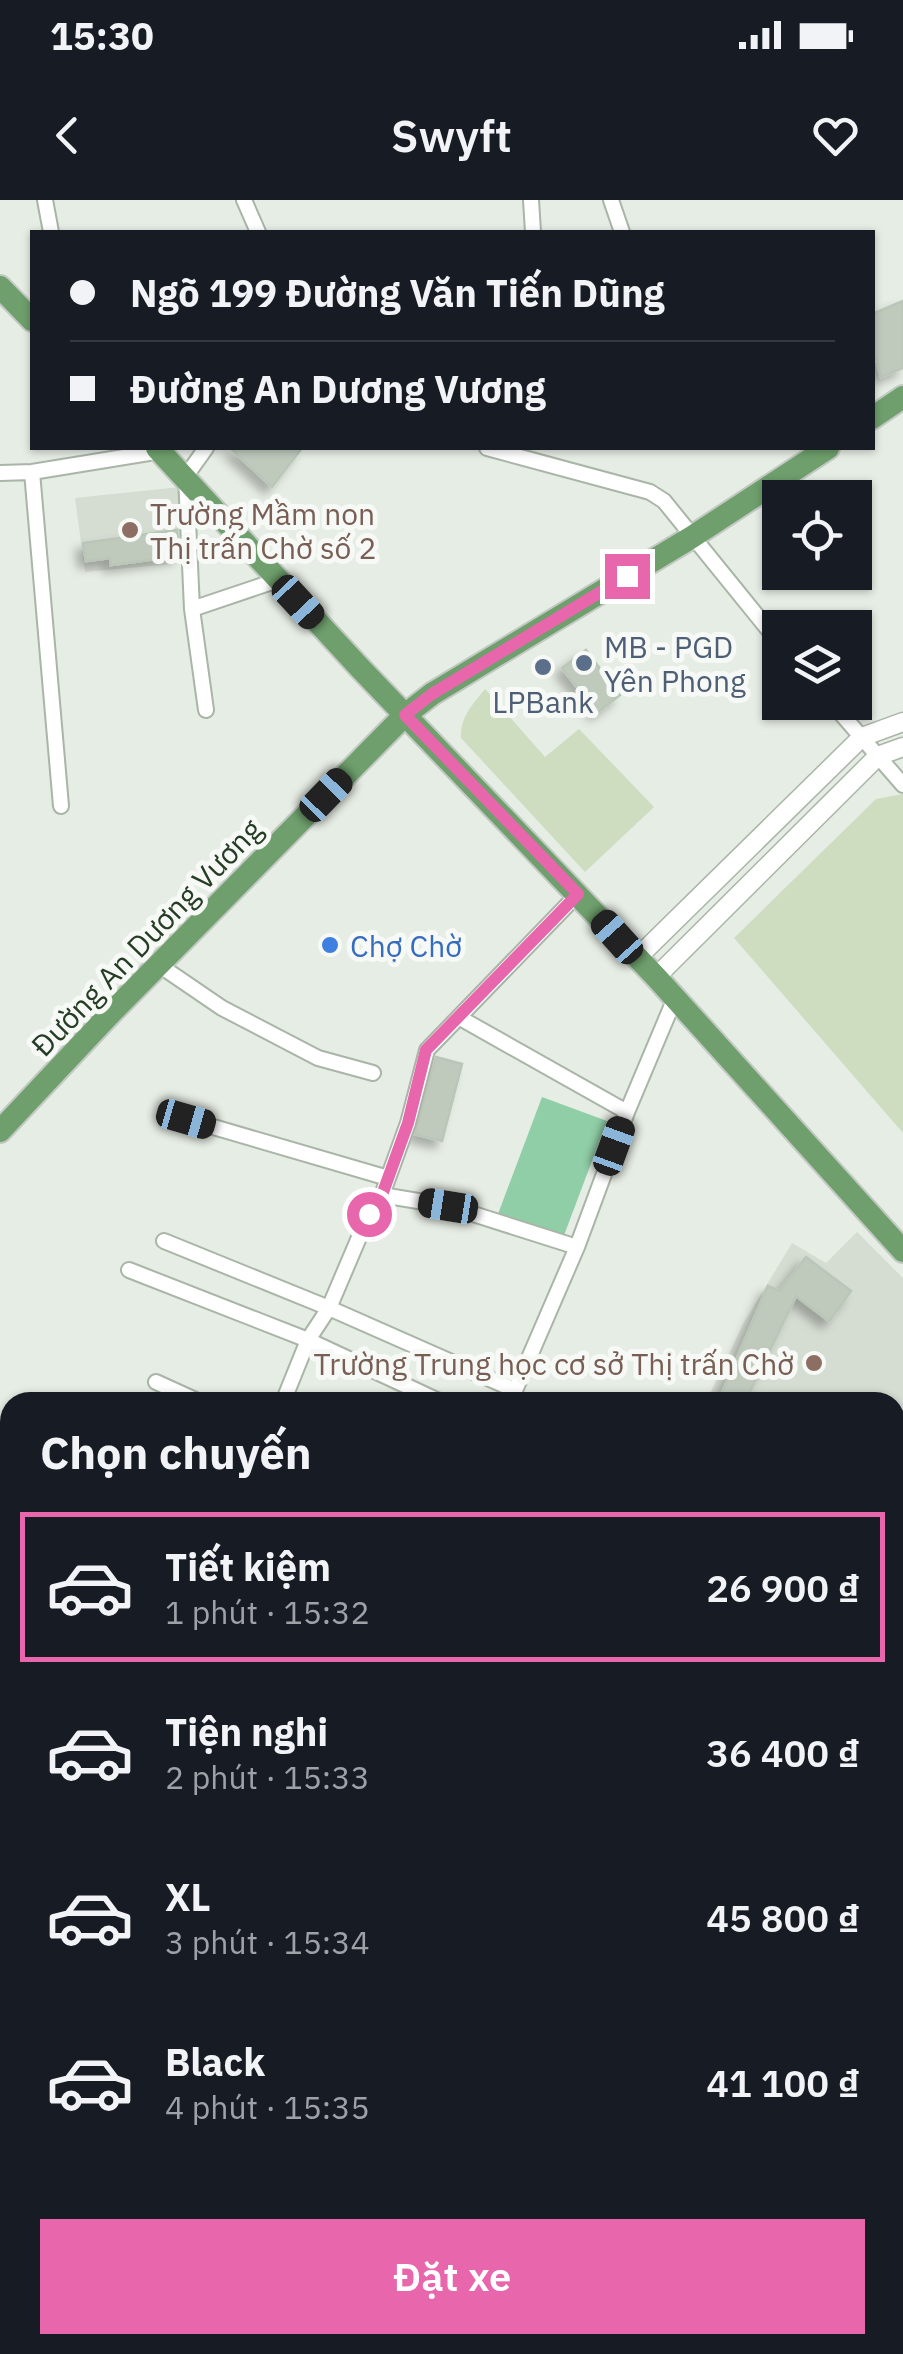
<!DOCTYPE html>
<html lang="vi">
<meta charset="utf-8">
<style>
body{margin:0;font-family:"IBM Plex Sans",sans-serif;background:#242831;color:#f1f3f6;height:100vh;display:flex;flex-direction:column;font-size:38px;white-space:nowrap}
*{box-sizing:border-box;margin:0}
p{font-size:32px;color:#9ea1a6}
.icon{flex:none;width:55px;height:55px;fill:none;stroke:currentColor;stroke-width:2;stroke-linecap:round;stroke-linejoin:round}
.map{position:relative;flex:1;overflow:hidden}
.sheet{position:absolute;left:0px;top:1192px;width:905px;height:962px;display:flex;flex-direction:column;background:#171b24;border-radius:30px 30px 0 0;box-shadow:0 2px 8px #0004}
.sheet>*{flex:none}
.hud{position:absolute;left:30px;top:30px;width:845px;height:220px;border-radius:0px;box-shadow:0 2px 8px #0004;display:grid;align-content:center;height:220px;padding:0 40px;background:#171b24}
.tools{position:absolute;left:762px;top:280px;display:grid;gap:20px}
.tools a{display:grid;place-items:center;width:110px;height:110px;border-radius:0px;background:#171b24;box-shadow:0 2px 8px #0004;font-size:50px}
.end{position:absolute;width:45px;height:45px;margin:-22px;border:12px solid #e866ac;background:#fff;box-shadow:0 0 0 5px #fff}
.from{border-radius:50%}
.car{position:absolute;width:30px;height:60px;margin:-30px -15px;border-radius:12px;box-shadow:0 0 8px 2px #0007;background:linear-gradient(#222 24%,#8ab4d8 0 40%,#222 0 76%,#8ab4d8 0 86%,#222 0)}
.hud b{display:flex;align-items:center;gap:35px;height:95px;font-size:38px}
.hud b+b{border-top:2px solid #363941}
.hud i{width:25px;height:25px;background:#f1f3f6}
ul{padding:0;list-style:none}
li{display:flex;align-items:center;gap:30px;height:150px;margin:0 20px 15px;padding:0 20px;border:5px solid transparent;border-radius:0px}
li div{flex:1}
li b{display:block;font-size:38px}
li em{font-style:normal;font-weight:600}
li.selected{border-color:#e866ac}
li>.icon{width:90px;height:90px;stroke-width:1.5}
h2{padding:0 40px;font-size:45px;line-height:120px}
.primary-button{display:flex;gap:20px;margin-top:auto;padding:20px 40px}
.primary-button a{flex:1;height:115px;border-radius:0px;background:#e866ac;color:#fff;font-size:40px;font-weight:600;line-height:115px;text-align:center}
.status{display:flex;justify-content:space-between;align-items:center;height:70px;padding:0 50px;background:#171b24;direction:ltr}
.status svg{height:28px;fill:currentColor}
header{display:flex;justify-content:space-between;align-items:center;height:130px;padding:0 40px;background:#171b24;font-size:45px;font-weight:600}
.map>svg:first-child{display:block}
.built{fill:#d5dcd2}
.green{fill:#cedcbf}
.water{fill:#90cea7}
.building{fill:#bfcabd;stroke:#bac6b7;stroke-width:2.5;filter:url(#shadow)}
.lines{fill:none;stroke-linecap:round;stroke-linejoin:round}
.minor-casing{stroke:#a9b5a7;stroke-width:18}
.tertiary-casing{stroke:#a9b5a7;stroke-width:21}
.primary-casing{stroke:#c2c9c2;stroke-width:26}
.minor{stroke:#fff;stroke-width:14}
.tertiary{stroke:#fff;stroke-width:18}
.primary{stroke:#6e9f6c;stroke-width:22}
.route{stroke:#e866ac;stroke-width:12}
.education-dot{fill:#8d6e63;stroke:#f6f9f5;stroke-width:4}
.service-dot{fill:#5c6f8a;stroke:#f6f9f5;stroke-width:4}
.shop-dot{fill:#3f7fe0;stroke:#f6f9f5;stroke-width:4}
.labels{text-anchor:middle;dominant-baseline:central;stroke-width:10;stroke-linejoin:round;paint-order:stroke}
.education-label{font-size:30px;fill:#785e54;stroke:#f6f9f5;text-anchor:start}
.service-label{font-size:30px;fill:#4e5e75;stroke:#f6f9f5;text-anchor:start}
.street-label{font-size:30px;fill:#263d25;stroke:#f6f9f5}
.shop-label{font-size:30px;fill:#366cbe;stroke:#f6f9f5;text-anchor:start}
</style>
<div class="status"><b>15:30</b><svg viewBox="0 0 49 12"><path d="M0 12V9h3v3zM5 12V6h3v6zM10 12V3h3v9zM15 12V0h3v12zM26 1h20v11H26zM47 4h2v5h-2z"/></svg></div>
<header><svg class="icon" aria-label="back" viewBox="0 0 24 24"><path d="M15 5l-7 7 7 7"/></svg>Swyft<svg class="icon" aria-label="heart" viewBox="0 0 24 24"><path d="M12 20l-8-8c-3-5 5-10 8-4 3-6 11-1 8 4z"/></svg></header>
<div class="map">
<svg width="903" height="2154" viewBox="0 0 903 2154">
<defs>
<filter id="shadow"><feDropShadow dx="-7" dy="7" stdDeviation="5" flood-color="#0004"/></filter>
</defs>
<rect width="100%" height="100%" fill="#e6ede4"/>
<path class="built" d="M180 287 183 363 85 372 75 298Z
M857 1032 903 1078V1291L895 1309V1202H706L743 1124 792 1043 826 1063Z
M895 1442 903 1450V1780L895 1787Z"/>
<path class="green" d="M485 489 545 557 579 529 654 607 585 672 461 538C460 517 473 504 485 489Z
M903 594V933L734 738 876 599Z"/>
<path class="water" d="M542 897 607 921 563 1038 498 1014Z"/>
<path class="building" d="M903 101V168L881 177 872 144V114Z
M230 248H302L272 287Z
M177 330 179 356 111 365 110 358 86 361 83 343Z
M586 450 620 495 597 513 562 468Z
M436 857 462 864 442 941 415 934Z
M806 1057 851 1091 829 1121 796 1096 745 1202H718L768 1086 780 1091Z"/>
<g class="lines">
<g class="minor-casing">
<path id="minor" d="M45 0 51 32
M244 0 258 32
M531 0 533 32
M611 0 622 32
M487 248 650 292 664 301 780 444
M32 272 61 606
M0 273 32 272 161 251
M192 409 278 380
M831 502 903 585
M206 510 192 409 186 276 206 248
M159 765 222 808 318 858 373 873
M460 818 627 912
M186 919 388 978
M382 995 448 1006 577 1047
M164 1041 329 1108 515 1190
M129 1070 308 1140 441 1202
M156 1182 200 1202
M283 1202 308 1140 329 1108 369 1014 382 995 408 923 427 850 578 694
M510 1202 577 1047 627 912 675 798
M903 1406 899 1416 903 1420
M0 1457 10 1459
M0 1695 10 1705"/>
</g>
<g class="tertiary-casing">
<path id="tertiary" d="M636 759 862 537 903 522
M656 777 878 556 903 547"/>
</g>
<g class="primary-casing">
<path id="primary" d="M0 87 32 120
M872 218 903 197
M157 248 360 468 656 777 903 1051
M0 931 109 815 405 515 432 494 692 337 828 248"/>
</g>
<use href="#minor" class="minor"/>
<use href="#tertiary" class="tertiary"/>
<use href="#primary" class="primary"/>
</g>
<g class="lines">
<path class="route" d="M369 1014 382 995 408 923 426 850 578 694 405 515 432 494 627 376"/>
</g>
<g class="education-dot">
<circle cx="130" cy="330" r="10"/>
<circle cx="814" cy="1163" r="10"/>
</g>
<g class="service-dot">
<circle cx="584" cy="463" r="10"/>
<circle cx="543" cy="467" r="10"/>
</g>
<circle class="shop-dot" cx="330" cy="745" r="10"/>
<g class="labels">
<g class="education-label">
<text x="150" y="313">Trường Mầm non<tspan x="150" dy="34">Thị trấn Chờ số 2</tspan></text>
<text x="794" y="1163" text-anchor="end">Trường Trung học cơ sở Thị trấn Chờ</text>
</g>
<g class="service-label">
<text x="604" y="446">MB - PGD<tspan x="604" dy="34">Yên Phong</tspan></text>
<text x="543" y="501" text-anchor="middle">LPBank</text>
</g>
<g class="street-label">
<text transform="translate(146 737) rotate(-46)">Đường An Dương Vương</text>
</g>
<g class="shop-label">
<text x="350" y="745">Chợ Chờ</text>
</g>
</g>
</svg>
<div class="tools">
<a><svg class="icon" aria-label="locate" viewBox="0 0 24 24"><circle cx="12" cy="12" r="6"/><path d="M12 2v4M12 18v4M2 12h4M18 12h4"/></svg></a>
<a><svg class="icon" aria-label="layers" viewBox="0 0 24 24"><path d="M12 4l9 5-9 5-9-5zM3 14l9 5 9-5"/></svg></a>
</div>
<i class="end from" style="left:369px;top:1014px"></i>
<i class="end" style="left:627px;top:376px"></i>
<i class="car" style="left:298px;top:402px;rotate:137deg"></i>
<i class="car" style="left:326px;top:595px;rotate:44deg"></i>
<i class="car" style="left:617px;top:737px;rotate:318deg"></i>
<i class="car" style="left:186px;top:919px;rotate:106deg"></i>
<i class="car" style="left:614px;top:946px;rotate:20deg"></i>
<i class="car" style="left:448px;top:1006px;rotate:279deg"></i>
<div class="hud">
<b><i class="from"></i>Ngõ 199 Đường Văn Tiến Dũng</b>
<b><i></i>Đường An Dương Vương</b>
</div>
<section class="sheet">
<h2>Chọn chuyến</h2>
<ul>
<li class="selected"><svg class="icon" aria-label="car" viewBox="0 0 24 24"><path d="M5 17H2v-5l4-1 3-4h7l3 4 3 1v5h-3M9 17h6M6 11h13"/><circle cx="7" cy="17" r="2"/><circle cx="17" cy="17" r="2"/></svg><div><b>Tiết kiệm</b><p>1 phút · 15:32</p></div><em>26 900 ₫</em></li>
<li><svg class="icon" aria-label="car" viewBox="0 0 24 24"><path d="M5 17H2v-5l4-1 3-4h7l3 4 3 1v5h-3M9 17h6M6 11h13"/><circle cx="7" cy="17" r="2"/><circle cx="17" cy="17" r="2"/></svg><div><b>Tiện nghi</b><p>2 phút · 15:33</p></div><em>36 400 ₫</em></li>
<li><svg class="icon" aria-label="car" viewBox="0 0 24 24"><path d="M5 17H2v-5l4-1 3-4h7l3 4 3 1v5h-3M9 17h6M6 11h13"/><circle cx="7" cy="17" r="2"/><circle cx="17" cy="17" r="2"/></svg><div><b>XL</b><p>3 phút · 15:34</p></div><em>45 800 ₫</em></li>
<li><svg class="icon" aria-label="car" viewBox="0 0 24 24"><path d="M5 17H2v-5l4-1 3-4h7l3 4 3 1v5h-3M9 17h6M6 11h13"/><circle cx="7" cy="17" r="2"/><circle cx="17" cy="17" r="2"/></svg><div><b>Black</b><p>4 phút · 15:35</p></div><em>41 100 ₫</em></li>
</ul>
<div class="primary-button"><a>Đặt xe</a></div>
</section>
</div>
